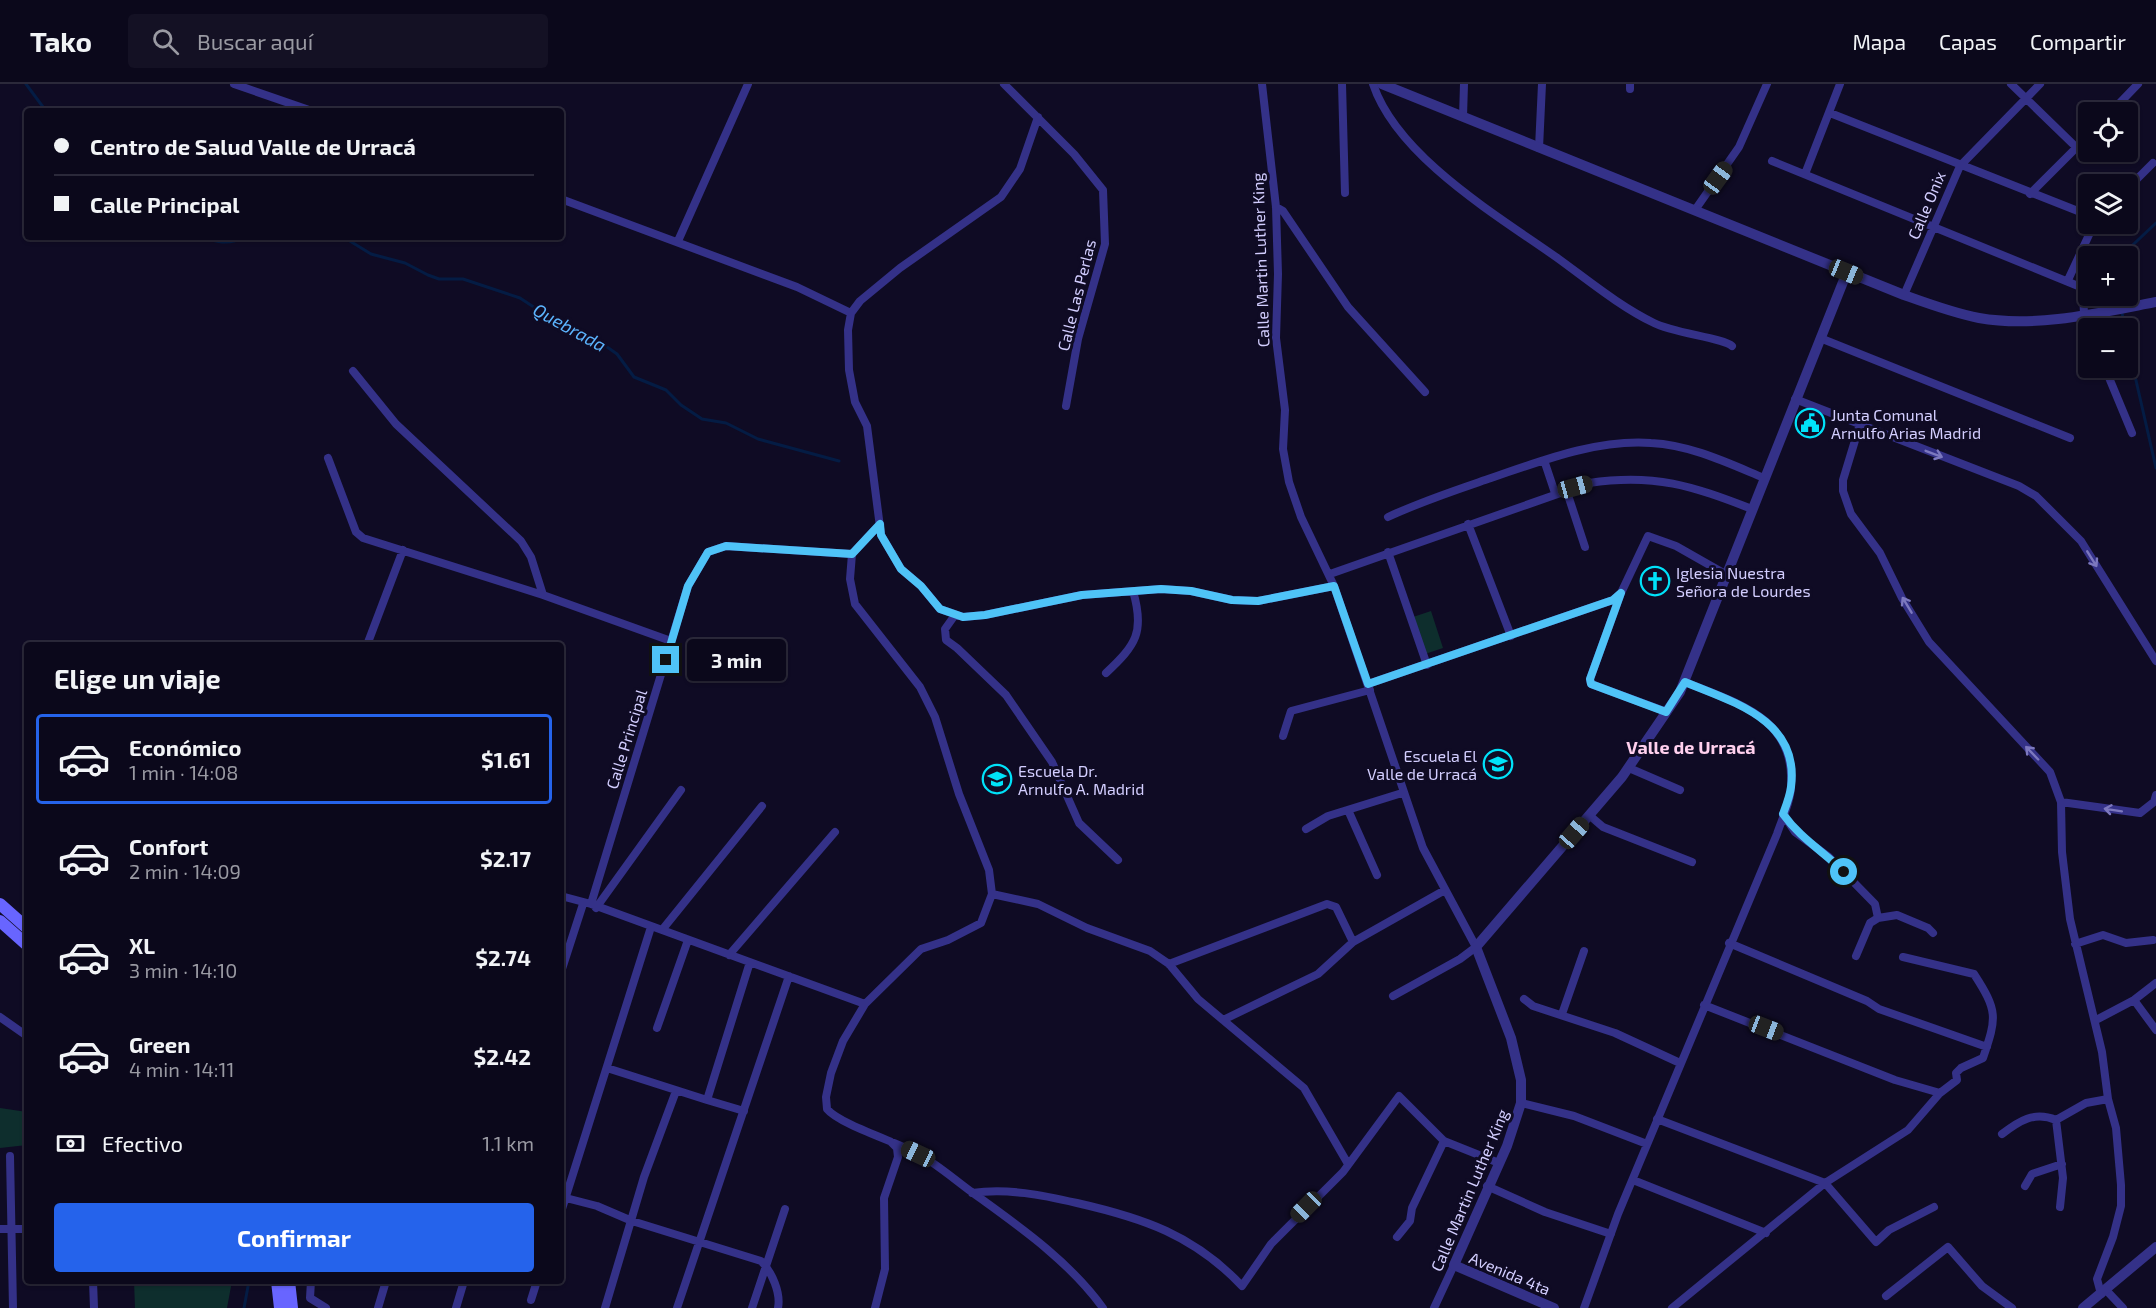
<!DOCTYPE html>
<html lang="es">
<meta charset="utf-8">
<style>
body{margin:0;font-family:"Exo 2",sans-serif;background:#141124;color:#f1f3f6;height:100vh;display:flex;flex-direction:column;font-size:22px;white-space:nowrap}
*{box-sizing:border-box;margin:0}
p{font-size:20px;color:#9a9aa3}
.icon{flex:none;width:33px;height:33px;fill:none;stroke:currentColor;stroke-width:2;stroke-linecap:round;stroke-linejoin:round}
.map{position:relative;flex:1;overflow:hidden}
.drawer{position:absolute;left:24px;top:558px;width:540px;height:642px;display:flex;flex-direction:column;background:#0b081b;border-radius:6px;box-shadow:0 2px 4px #0004,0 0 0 2px #2b293a}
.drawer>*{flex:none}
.top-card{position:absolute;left:24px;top:24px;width:540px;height:132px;border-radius:6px;box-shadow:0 2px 4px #0004,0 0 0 2px #2b293a;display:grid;align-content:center;height:132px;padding:0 30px;background:#0b081b}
.buttons{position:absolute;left:2078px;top:18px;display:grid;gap:12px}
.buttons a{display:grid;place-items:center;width:60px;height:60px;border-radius:6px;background:#0b081b;box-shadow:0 2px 4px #0004,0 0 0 2px #2b293a;font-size:30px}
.end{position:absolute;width:27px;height:27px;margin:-14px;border:8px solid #4fc3f7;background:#111;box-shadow:0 0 0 3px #111}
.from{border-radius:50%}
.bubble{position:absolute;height:42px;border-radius:6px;background:#0b081b;box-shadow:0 2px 4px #0004,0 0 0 2px #2b293a;font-size:20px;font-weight:700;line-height:42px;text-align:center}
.car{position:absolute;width:18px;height:36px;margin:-18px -9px;border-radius:8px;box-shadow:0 0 4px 2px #0007;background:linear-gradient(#222 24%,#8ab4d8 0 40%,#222 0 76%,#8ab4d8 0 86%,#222 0)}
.top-card b{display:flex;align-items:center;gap:21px;height:57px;font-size:22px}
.top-card b+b{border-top:2px solid #2b293a}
.top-card i{width:15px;height:15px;background:#f1f3f6}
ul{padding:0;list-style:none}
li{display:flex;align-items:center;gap:18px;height:90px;margin:0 12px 9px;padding:0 18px;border:3px solid transparent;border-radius:6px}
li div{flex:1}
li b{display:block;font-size:22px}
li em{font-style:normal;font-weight:700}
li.current{border-color:#2563eb}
li>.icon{width:54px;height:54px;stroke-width:1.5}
h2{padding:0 30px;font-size:27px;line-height:72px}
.pay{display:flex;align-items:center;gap:15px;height:66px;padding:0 30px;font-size:22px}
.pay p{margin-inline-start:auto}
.button{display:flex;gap:12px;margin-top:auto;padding:12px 30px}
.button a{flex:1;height:69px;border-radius:6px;background:#2563eb;color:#fff;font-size:24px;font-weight:700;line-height:69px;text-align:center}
header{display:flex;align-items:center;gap:36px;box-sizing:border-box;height:84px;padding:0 30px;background:#0b081b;border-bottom:2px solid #2b293a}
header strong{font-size:28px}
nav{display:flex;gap:33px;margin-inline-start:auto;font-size:21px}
.search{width:420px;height:54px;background:#141124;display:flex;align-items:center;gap:15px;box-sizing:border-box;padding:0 21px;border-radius:6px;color:#9a9aa3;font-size:22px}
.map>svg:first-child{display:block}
.green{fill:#0e2e2d}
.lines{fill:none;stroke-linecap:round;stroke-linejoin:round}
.stream{stroke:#041c44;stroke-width:3}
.minor{stroke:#343188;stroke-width:8}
.tertiary{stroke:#343188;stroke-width:10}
.secondary{stroke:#6865ff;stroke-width:12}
.oneway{stroke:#7c78be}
.route{stroke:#4fc3f7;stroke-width:8}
.labels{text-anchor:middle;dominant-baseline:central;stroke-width:6;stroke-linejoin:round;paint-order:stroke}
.street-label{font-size:16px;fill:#d3ceff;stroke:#0f0b24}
.poi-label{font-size:16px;fill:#d3ceff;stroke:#0f0b24;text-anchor:start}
.water-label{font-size:18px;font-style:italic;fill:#5cb5ff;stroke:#0f0b24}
.neighbourhood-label{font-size:18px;font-weight:bold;fill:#ffd0ee;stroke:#0f0b24}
</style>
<header>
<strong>Tako</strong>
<div class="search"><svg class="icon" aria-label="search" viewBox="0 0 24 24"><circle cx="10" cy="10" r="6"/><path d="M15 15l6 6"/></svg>Buscar aquí</div>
<nav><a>Mapa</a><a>Capas</a><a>Compartir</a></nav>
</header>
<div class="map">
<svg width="2156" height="1224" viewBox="0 0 2156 1224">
<rect width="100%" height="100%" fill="#0f0b24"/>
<path class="green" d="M1431 527 1443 564 1425 570 1413 533Z
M0 1024 27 1028V1061L0 1064Z
M134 1197H232L227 1224H135Z"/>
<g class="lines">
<path class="stream" d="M26 0 46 27
M199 153C213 157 230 162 243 153
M318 153 345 154 371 170 405 179 428 191 439 195H463L520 214 564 243 600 258 617 270 634 293 666 306 681 321 702 335 726 339 758 355 839 377
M2121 172 2156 139
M2119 212 2121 222
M2122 229 2125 244
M2127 257 2156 384
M244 1224 249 1197"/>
<path class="minor" d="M234 0 312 27
M1004 0 1074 70 1103 106 1105 160 1078 255 1066 322
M1262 0 1276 123 1278 190 1276 254 1285 326 1283 365 1289 398 1301 433 1334 502 1423 764 1476 863 1460 875 1393 912
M1342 0 1345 109
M1373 0C1397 72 1495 130 1556 173 1588 196 1619 222 1654 239 1673 249 1723 254 1732 262
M2011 0 2077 64
M1630 5V0
M2111 28 2138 0
M1830 29 2088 131
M1038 33 1020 85 1001 113 900 184 860 217 851 229 848 246 849 286 855 318 867 342 881 451 901 485 921 502 940 525 963 533 985 531 1082 511 1161 505 1191 507 1232 516 1258 517 1334 502
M1463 33 1464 0
M1539 64 1542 0
M1772 77 2083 204 2084 231 2089 244
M1805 90 1840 0
M2127 105 2153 79
M2030 110 2088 52
M561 115 797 203 851 229
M1276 123 1283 127 1348 223 1425 308
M1695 126 1739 63 1767 0
M678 157 748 0
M2068 196 2094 140
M1904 211 1960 82 2040 0
M1820 254 2070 354
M2105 284 2132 349
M353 287 396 340 521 457 531 473 543 511
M1795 315 2019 402 2036 412 2081 457 2156 577
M1860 340 1843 396V407L1851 430 1880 469 1902 514 1929 558 2050 688 2061 718 2062 768 2070 835 2102 968 2108 1015 2116 1044 2121 1101V1122L2113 1153 2097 1195 2101 1210
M328 374 356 448 363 454 543 511 671 557
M1544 376 1555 409
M1566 405 1585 463
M1388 433C1422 417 1456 406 1491 394 1541 377 1597 355 1651 359 1691 361 1728 379 1764 394
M880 440 852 470 850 495 855 520 920 603 935 633 959 710 989 786 992 810 981 839 948 856 921 865 865 920 843 957 831 989 826 1013 827 1025C839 1040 896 1058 917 1069 937 1080 955 1096 973 1109 1020 1143 1069 1177 1103 1224
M1468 440 1511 552
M1388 468 1427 581
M1330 490 1589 399C1655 389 1692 402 1752 425
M955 531 945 545 946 556 957 564 1006 611 1052 678 1079 739 1118 776
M367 561 403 466
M1106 589C1136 561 1145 548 1133 507
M1368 600 1613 516 1621 509
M1667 628 1591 600 1590 595 1621 509 1648 452 1676 462 1727 491
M1283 652 1291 627 1370 606
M1629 684 1680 706
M2061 718 2140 729 2154 718 2156 711
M1348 726 1377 791
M1783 730 1795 748 1829 773 1875 820 1878 834 1870 839 1856 872
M1589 731 1603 743 1692 778
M1306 745 1328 732 1402 709
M992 810 1038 820 1087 844 1150 867 1169 880 1198 915 1304 1004 1348 1080
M561 812 591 820 865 920
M591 820 688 502 708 468 726 462 852 470
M596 824 681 706
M1878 834 1897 831 1928 844 1933 849
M662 846 762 722
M1729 859 1867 917 1879 925 1987 963
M2075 860 2103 851 2126 859 2153 856
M729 871 835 748
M1169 880 1327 820 1336 823 1353 858
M561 888 583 820
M1524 915 1533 922 1615 949 1680 979
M2134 916 2156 946
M1704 921 1895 996 1940 1009
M1562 930 1584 867
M0 933 27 952
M1223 936 1318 890 1353 858 1445 806
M2096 936 2134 916 2156 899
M657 944 688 856
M607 984 707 1016
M1521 1019 1574 1032 1647 1060
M744 1027 707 1016 750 878
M1657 1035 1825 1099 1876 1158 1889 1146 1934 1123
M2002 1050C2019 1037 2034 1027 2056 1036
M10 1072 13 1224
M1633 1096 1766 1149
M1487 1102 1545 1128 1611 1150
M2025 1102 2032 1090 2062 1080
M972 1109C1008 1104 1042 1111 1077 1119 1143 1134 1194 1151 1242 1202L1271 1160 1343 1088 1399 1012 1444 1057 1499 1079
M566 1114 597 1122 632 1137 761 1177C772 1188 781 1209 778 1224
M2060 1123 2063 1094 2056 1036 2086 1019 2108 1015
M561 1128 651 843
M0 1145H27
M1397 1153 1410 1137 1412 1124 1444 1057
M93 1197 94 1224
M311 1197 310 1214 326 1224
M2106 1206 2123 1224
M1886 1212 1948 1163 1982 1202 2012 1224
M531 1216 537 1197
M378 1224 386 1197
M456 1224 464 1197
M605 1224 644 1093 676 1007
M677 1224 789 892
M752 1224 785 1125
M875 1224 885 1185 884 1114 898 1073 897 1064 891 1058
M1434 1224 1454 1181
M1584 1224 1618 1130 1777 750C1782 735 1791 717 1791 701 1795 633 1736 619 1685 598
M1672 1224 1825 1099 1908 1046 1940 1009 1957 996 1956 989 1961 984 1983 974C1997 933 1998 927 1974 890L1903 873"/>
<path class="tertiary" d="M1382 0 1904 211C1929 220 1953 229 1979 234 2036 244 2099 229 2156 218
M1554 1224 1454 1181 1507 1062 1521 1019V996L1511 954 1476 863 1622 693 1680 608 1847 188
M2083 1224 2156 1163"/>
<path class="secondary" d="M0 820 27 844
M0 837 27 861
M277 1197 280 1224
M289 1197 292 1224"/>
</g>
<defs><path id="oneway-shaft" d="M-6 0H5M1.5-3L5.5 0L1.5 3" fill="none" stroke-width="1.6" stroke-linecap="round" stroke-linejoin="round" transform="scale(1.5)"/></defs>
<g class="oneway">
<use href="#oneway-shaft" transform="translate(1934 370) rotate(21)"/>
<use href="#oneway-shaft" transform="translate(2092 475) rotate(58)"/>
<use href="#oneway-shaft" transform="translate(1907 521) rotate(-121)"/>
<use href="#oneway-shaft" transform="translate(2032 669) rotate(-134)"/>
<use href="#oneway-shaft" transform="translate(2113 726) rotate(-171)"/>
</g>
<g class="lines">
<path class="route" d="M666 576 688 502 708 468 726 462 852 470 880 440 881 451 901 485 921 502 940 525 963 533 985 531 1082 511 1161 505 1191 507 1232 516 1258 517 1334 502 1368 600 1613 516 1621 509 1590 595 1591 600 1666 628 1685 598C1733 618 1800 636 1791 703 1790 712 1786 722 1783 730 1800 754 1824 768 1844 788"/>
</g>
<defs>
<g id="civic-ring" transform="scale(1.5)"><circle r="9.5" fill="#0f0b24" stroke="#00e2f9" stroke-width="1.5"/><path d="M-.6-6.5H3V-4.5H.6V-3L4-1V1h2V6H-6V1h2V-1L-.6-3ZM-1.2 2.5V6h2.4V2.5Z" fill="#00e2f9"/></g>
<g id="church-ring" transform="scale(1.5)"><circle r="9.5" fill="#0f0b24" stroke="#00e2f9" stroke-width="1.5"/><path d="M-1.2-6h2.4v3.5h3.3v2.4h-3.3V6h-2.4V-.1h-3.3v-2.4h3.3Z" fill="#00e2f9"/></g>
<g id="school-ring" transform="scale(1.5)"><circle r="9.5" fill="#0f0b24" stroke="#00e2f9" stroke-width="1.5"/><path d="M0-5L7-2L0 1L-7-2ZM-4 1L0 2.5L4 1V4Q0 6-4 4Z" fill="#00e2f9"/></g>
</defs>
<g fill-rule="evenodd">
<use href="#civic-ring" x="1810" y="339"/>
<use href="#church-ring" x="1655" y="497"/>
<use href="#school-ring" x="1498" y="680"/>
<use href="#school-ring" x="997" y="695"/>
</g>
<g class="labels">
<g class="street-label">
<text transform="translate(1926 121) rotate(-67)">Calle Onix</text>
<text transform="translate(1260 176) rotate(-92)">Calle Martin Luther King</text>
<text transform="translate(1076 211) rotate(-76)">Calle Las Perlas</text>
<text transform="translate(626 655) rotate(-73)">Calle Principal</text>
<text transform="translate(1469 1106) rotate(-67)">Calle Martin Luther King</text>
<text transform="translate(1510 1189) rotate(23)">Avenida 4ta</text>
</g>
<g class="poi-label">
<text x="1831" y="330">Junta Comunal<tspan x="1831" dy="18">Arnulfo Arias Madrid</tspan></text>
<text x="1676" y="488">Iglesia Nuestra<tspan x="1676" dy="18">Señora de Lourdes</tspan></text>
<text x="1477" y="671" text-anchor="end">Escuela El<tspan x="1477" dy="18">Valle de Urracá</tspan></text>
<text x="1018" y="686">Escuela Dr.<tspan x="1018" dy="18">Arnulfo A. Madrid</tspan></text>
</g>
<g class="water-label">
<text transform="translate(570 243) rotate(29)">Quebrada</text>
</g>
<g class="neighbourhood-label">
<text x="1691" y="663">Valle de Urracá</text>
</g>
</g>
</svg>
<div class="buttons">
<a><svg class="icon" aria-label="locate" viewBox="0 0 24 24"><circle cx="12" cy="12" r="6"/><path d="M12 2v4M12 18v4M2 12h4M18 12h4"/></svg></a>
<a><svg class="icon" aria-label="layers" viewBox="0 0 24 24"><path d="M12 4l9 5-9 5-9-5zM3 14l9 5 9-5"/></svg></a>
<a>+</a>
<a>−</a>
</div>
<i class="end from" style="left:1844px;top:788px"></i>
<i class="end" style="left:666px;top:576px"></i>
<div class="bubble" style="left:687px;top:555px;width:99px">3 min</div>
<i class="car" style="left:1718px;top:94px;rotate:36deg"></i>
<i class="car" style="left:1846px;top:188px;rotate:112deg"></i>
<i class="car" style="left:1575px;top:403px;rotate:75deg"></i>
<i class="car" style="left:1574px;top:749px;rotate:41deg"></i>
<i class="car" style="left:1766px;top:944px;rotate:111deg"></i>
<i class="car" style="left:918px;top:1070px;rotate:295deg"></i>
<i class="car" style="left:1306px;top:1123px;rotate:225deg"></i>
<div class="top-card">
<b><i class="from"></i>Centro de Salud Valle de Urracá</b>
<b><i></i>Calle Principal</b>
</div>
<section class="drawer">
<h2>Elige un viaje</h2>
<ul>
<li class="current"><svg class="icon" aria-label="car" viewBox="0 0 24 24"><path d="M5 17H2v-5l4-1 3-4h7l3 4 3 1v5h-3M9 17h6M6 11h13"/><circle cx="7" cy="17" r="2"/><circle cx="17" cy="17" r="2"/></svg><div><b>Económico</b><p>1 min · 14:08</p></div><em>$1.61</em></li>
<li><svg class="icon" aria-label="car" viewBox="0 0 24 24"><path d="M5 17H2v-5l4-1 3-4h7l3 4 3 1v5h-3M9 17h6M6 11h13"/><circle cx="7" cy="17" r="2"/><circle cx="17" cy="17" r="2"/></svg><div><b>Confort</b><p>2 min · 14:09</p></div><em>$2.17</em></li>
<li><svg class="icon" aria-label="car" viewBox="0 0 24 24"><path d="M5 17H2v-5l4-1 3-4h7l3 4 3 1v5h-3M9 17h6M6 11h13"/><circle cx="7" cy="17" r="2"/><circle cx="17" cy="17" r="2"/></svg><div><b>XL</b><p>3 min · 14:10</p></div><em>$2.74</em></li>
<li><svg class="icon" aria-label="car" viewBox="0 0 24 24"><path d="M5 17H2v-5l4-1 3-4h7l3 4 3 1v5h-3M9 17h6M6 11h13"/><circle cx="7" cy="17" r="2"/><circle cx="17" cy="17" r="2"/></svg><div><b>Green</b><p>4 min · 14:11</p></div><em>$2.42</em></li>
</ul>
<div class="pay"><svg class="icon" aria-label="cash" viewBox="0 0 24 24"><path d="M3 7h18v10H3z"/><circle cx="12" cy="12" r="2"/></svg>Efectivo<p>1.1 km</p></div>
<div class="button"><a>Confirmar</a></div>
</section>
</div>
